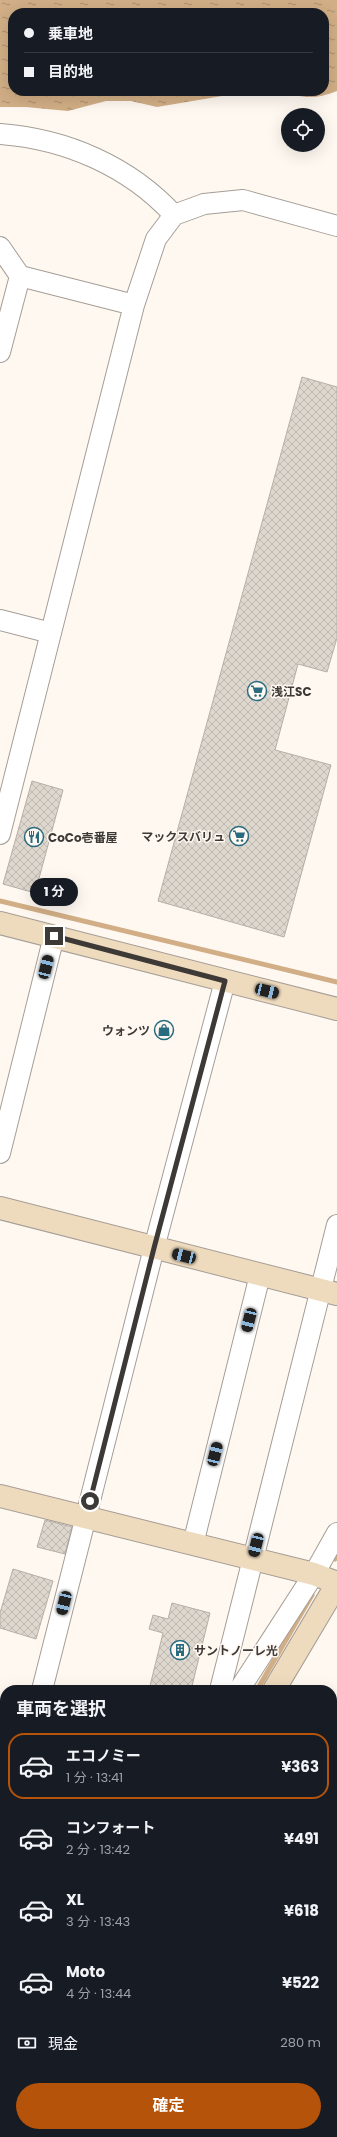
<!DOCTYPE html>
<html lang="ja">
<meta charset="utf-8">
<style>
body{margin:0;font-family:Poppins,"Noto Sans JP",sans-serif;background:#242831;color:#f1f3f6;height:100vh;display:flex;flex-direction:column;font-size:15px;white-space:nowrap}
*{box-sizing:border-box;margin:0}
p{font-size:13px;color:#9ea1a6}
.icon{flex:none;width:22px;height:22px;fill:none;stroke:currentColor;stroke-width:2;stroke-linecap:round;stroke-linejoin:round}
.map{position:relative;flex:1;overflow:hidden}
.side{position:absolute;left:0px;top:1685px;width:337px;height:452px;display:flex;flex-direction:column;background:#171b24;border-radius:16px 16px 0 0;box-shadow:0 4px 16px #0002}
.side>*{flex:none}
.guide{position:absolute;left:8px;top:8px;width:321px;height:88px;border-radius:16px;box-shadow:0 4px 16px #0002;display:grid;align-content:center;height:88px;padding:0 16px;background:#171b24}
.tools{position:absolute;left:281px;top:108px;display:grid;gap:8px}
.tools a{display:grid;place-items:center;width:44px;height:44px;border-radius:50%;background:#171b24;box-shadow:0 4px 16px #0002;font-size:20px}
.end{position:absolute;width:18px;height:18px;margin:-9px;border:5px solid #3c3936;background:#fff;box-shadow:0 0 0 2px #fff}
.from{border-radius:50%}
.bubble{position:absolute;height:28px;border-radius:14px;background:#171b24;box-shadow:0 4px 16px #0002;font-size:13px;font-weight:700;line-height:28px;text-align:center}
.car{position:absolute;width:12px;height:24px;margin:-12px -6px;border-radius:5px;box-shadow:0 0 3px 1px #0007;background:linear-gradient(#222 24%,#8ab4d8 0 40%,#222 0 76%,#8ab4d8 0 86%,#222 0)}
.guide b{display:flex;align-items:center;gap:14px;height:38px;font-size:15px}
.guide b+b{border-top:1px solid #363941}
.guide i{width:10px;height:10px;background:#f1f3f6}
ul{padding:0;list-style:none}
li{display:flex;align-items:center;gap:12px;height:66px;margin:0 8px 6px;padding:0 8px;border:2px solid transparent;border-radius:16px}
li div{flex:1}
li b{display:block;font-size:15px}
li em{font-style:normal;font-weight:700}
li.current{border-color:#b45309}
li>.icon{width:36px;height:36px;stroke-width:1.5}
h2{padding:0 16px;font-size:18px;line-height:48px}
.pay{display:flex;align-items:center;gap:10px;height:44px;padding:0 16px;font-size:15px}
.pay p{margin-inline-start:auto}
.button{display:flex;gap:8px;margin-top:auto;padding:8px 16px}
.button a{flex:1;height:46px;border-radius:24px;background:#b45309;color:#fff;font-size:16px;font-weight:700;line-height:46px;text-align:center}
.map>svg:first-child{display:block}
.water{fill:url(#water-ripples)}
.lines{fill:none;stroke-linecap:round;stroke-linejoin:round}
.stream{stroke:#d1ae85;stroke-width:5}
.building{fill:url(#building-cross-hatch);stroke:#b6afa7}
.street-casing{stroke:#a59e96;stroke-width:22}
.secondary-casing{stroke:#a59e96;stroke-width:24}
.street{stroke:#fff;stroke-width:20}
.secondary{stroke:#eedabd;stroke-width:22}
.route{stroke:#3c3936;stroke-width:5}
.labels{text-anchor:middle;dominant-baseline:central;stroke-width:3;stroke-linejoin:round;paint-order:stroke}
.poi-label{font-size:12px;font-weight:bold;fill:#3c3936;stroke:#fef8f1;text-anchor:start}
</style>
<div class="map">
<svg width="337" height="2137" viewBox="0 0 337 2137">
<defs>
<pattern id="water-ripples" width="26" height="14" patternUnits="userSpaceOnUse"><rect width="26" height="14" fill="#d1ae85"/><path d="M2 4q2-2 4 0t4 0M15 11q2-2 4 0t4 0" fill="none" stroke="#ab8f6e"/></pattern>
<pattern id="building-cross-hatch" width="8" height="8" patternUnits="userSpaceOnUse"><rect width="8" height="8" fill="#ded7ce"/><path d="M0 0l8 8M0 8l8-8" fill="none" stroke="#bfb9b2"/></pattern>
</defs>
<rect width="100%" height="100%" fill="#fef8f1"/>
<path class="water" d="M0 0H337V91C312 101 302 97 277 91H324V13H13V91H269L234 94 157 107 131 101H106L68 111 26 107H0Z"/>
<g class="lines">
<path class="stream" d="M0 901 337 982
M335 1559 337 1556
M257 1690 312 1595
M43 2137 45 2132"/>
</g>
<path class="building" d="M302 377 337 387V638L327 672 298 664 275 750 331 765 284 937 158 901Z
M32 781 63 790 35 893 3 884Z
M45 1520 72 1527 65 1554 37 1547Z
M13 1569 53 1581 36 1639 0 1628V1613Z
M172 1603 210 1613 191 1690H149L163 1633 149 1629 153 1615 168 1619Z"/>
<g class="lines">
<g class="street-casing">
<path id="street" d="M0 134C66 139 129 166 174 215
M0 247 20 276 134 305
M0 352 20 276
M0 620 51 633
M0 834 134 305 156 239 174 215 204 204 243 200 337 226
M0 1153 54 936
M193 1544 260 1275
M42 1690 154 1248 225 981
M220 1690 337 1225
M239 1690 314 1574 337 1533
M0 1783 5 1784
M332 1794 337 1786
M332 1953 337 1947
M0 2106 5 2108
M31 2137 32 2132
M188 2137 192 2132"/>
</g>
<g class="secondary-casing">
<path id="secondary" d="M0 923 337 1009
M0 1208 337 1294
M0 1496 314 1574 337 1583
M274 1690 337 1584
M0 1953 5 1954
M332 2053 337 2056
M61 2137 63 2132"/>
</g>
<use href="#street" class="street"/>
<use href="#secondary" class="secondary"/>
</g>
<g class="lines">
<path class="route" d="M54 936 225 981 154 1248 90 1501"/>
</g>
<defs>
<g id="supermarket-ring" transform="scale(1)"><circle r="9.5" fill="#fef8f1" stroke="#2a6c7f" stroke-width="1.5"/><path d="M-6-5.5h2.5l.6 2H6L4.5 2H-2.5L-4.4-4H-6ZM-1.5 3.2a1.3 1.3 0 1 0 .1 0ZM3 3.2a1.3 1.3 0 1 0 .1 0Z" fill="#2a6c7f"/></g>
<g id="restaurant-ring" transform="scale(1)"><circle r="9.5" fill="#fef8f1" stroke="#2a6c7f" stroke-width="1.5"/><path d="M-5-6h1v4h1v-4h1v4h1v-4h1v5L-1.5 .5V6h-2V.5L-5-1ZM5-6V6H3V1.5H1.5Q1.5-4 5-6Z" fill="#2a6c7f"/></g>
<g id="shop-ring" transform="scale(1)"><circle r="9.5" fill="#fef8f1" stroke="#2a6c7f" stroke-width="1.5"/><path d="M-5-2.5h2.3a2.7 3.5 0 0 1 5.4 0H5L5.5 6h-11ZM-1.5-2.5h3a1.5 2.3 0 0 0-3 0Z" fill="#2a6c7f"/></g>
<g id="building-ring" transform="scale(1)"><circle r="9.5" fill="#fef8f1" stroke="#2a6c7f" stroke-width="1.5"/><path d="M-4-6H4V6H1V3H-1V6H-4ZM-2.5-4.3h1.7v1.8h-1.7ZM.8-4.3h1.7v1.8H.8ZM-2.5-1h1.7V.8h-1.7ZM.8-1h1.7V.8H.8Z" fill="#2a6c7f"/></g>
</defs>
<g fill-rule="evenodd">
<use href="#supermarket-ring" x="257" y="691"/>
<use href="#supermarket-ring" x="239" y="836"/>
<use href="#restaurant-ring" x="34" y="837"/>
<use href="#shop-ring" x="164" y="1030"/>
<use href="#building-ring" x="180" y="1650"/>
</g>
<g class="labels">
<g class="poi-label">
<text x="271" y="691">浅江SC</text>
<text x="225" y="836" text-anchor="end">マックスバリュ</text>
<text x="48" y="837">CoCo壱番屋</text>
<text x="150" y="1030" text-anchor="end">ウォンツ</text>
<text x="194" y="1650">サントノーレ光</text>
</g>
</g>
</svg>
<div class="tools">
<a><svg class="icon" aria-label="locate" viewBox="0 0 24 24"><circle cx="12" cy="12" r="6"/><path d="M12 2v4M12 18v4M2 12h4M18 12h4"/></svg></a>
</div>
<i class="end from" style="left:90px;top:1501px"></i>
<i class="end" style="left:54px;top:936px"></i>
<div class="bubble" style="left:30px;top:878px;width:48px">1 分</div>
<i class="car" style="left:46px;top:967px;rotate:14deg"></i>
<i class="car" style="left:267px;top:991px;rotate:104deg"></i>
<i class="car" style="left:184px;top:1256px;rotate:284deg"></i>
<i class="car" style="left:249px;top:1320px;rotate:194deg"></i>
<i class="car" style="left:215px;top:1454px;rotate:14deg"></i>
<i class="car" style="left:256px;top:1545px;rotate:194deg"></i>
<i class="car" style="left:64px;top:1603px;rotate:194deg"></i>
<div class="guide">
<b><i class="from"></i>乗車地</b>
<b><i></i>目的地</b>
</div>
<section class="side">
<h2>車両を選択</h2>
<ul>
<li class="current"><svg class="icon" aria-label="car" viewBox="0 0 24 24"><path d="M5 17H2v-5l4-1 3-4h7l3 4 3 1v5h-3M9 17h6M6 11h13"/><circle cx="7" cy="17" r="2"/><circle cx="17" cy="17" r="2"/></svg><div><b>エコノミー</b><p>1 分 · 13:41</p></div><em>¥363</em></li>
<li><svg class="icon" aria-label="car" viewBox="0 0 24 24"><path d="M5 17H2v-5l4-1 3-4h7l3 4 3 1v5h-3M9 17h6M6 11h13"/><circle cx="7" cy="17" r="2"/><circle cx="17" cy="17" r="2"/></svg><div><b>コンフォート</b><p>2 分 · 13:42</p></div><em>¥491</em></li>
<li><svg class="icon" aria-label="car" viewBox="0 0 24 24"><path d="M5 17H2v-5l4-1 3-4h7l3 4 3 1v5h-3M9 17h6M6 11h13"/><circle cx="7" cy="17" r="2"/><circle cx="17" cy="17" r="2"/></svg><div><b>XL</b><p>3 分 · 13:43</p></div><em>¥618</em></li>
<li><svg class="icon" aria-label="car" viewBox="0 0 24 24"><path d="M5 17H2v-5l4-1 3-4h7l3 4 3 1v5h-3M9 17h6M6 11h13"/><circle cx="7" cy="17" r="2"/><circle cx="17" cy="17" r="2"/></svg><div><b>Moto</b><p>4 分 · 13:44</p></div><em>¥522</em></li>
</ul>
<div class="pay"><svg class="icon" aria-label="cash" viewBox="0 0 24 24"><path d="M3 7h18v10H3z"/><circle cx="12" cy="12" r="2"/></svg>現金<p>280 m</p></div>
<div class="button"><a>確定</a></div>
</section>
</div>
